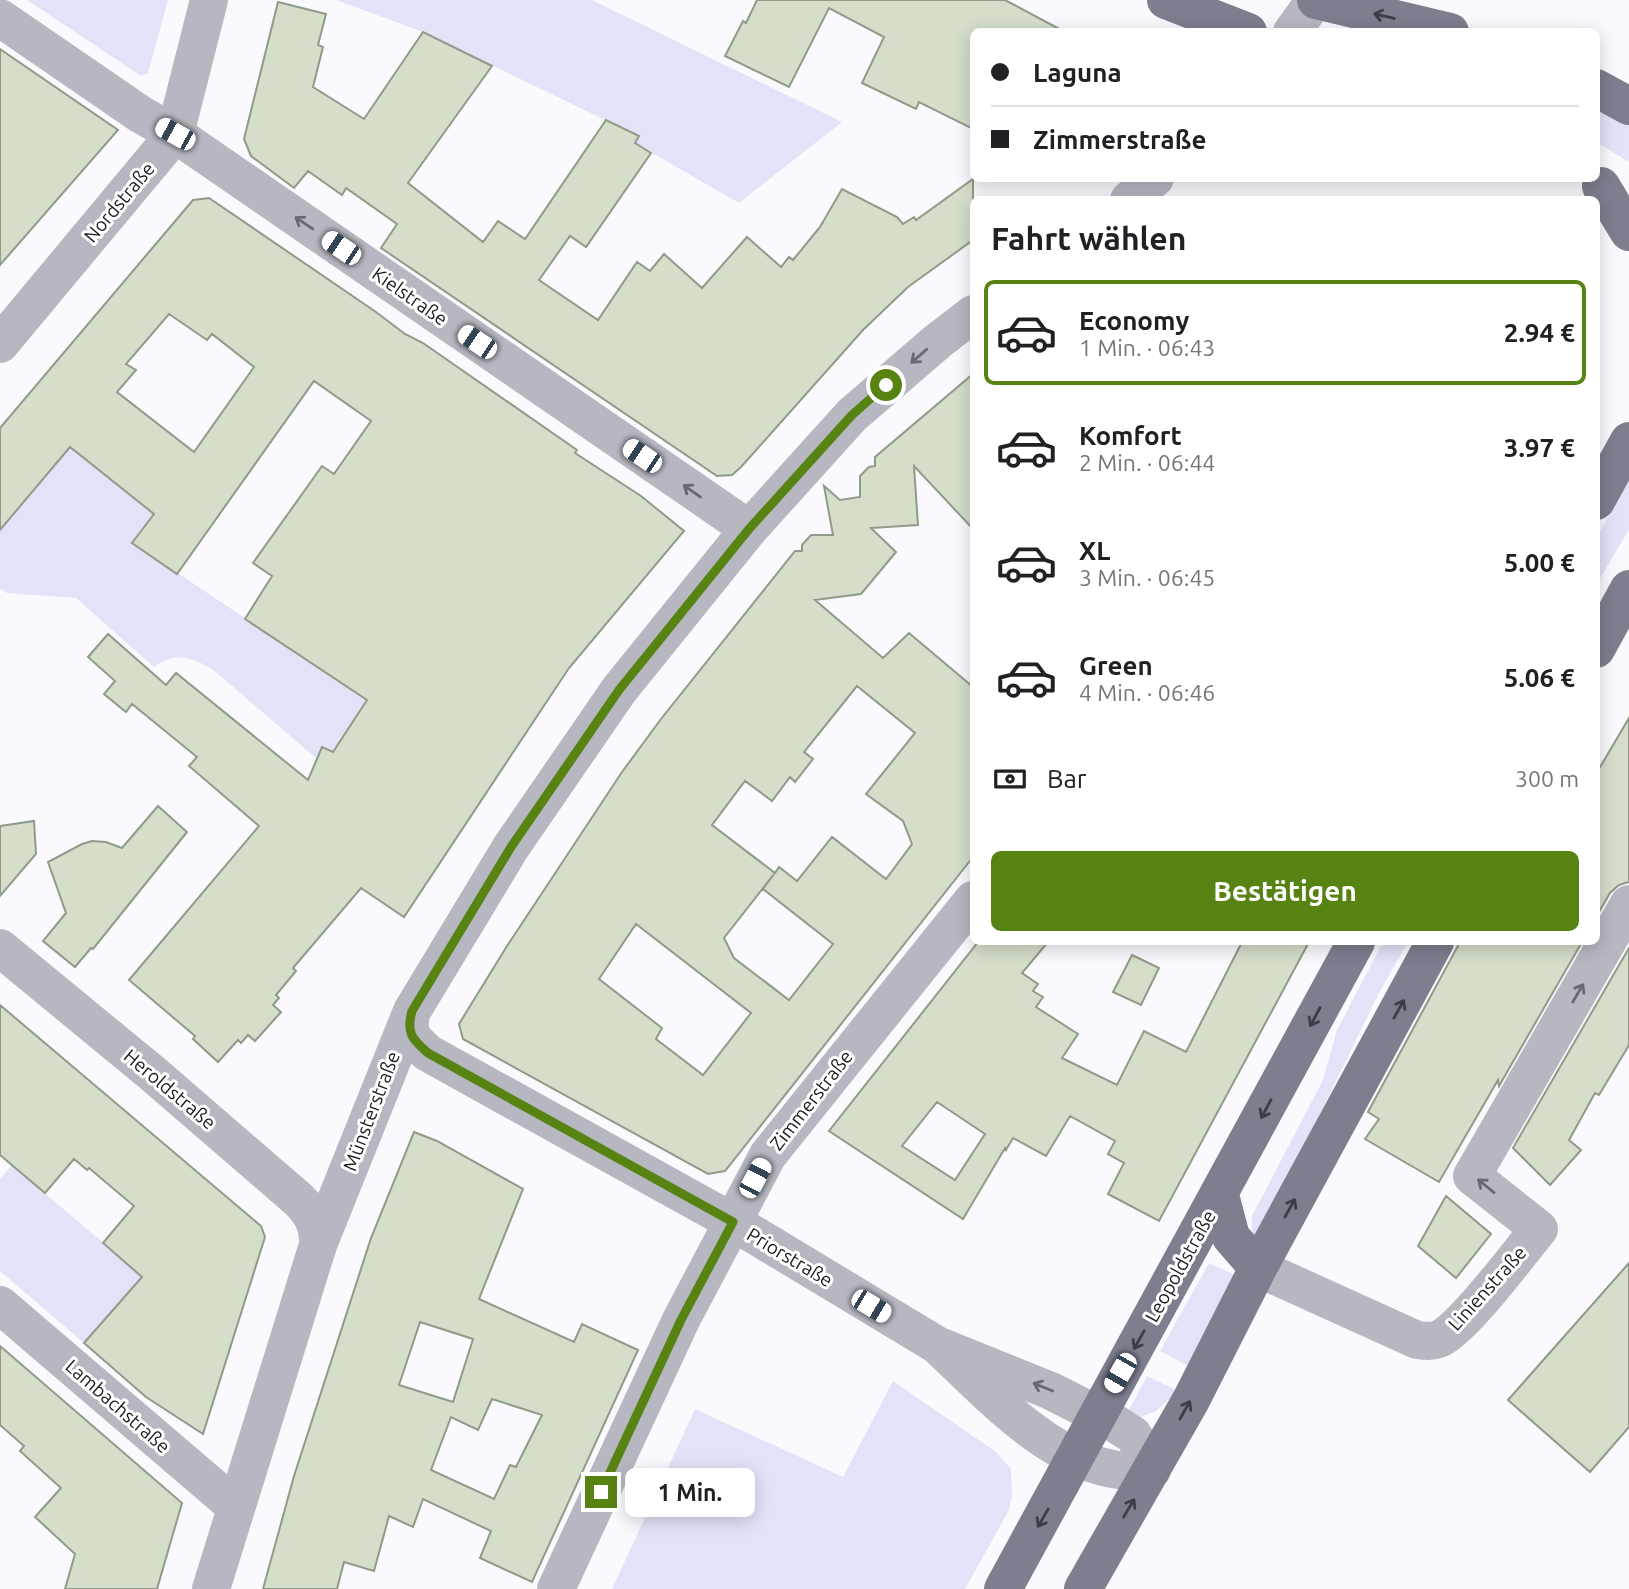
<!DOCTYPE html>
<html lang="de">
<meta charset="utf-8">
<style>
body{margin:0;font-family:Ubuntu,sans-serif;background:#f6f6f6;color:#202124;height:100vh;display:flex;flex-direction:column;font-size:26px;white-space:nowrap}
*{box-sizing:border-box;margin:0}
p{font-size:23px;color:#757577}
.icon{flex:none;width:38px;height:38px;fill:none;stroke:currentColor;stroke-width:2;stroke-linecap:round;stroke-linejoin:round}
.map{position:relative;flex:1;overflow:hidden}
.details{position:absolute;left:970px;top:196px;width:630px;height:749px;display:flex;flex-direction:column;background:#fff;border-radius:10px;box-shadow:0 4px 18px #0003}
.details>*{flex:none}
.guide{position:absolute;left:970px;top:28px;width:630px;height:154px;border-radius:10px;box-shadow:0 4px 18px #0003;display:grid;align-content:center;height:154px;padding:0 21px;background:#fff}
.end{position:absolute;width:32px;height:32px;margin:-16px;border:9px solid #568311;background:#fff;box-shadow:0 0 0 4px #fff}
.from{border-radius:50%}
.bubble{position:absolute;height:49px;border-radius:10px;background:#fff;box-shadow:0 4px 18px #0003;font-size:23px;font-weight:700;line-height:49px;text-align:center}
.car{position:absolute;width:21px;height:42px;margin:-21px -10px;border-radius:9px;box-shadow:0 0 5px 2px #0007;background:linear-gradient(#fff 24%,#345 0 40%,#fff 0 76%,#345 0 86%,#fff 0)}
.guide b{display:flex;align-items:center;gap:24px;height:66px;font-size:26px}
.guide b+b{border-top:2px solid #e0e0e0}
.guide i{width:18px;height:18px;background:#202124}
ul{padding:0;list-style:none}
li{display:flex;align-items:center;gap:21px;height:105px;margin:0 14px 10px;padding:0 7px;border:4px solid transparent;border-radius:10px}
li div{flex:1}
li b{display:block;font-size:26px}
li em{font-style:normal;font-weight:700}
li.current{border-color:#568311}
li>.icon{width:63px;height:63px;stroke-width:1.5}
h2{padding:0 21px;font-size:32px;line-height:84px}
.pay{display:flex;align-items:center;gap:18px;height:77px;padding:0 21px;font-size:26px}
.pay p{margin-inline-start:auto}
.button{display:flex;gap:14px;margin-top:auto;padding:14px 21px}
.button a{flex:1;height:80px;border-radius:10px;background:#568311;color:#fff;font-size:28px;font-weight:700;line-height:80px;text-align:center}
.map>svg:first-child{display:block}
.green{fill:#e2e3f8}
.building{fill:#d4decb;stroke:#909a88;stroke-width:2;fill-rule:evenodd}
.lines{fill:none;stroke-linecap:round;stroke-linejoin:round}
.minor{stroke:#b6b7c0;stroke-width:38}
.major{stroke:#7d7e8e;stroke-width:38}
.oneway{stroke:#3d3d48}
.oneway2{stroke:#686871}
.route{stroke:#568311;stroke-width:9}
.labels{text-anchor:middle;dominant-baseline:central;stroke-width:6;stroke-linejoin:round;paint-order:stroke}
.street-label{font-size:19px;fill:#1a1a22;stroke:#fff}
</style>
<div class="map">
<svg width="1629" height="1589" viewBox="0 0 1629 1589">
<rect width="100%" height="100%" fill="#fafafe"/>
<path class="green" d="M27 0H168L148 73 141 76Z
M336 0H592L842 122 739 203 635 143 638 136 423 32Z
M1596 108 1629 125V162L1596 142Z
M67 445 154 514 133 543 367 700 333 752 322 747 317 759 217 673C197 658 175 650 154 667L76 598 7 593 0 588V525Z
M1629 479V530L1596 585V539Z
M1383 942H1408L1380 991 1258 1240 1252 1236V1216L1323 1080 1337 1030Z
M12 1165 142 1276 84 1343 0 1271V1179Z
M1209 1263 1239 1277 1192 1368 1160 1351Z
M1147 1376 1178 1391 1156 1411 1136 1419 1129 1410Z
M893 1381 996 1452 1011 1469 1012 1495 1009 1510 965 1589H612L695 1409 843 1477Z"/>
<path class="building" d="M757 0H1005L1065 32H973V129L919 102 916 109 862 83 884 37 829 8 789 87 725 56 743 21 746 23Z
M278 2 326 14 318 45 323 47 313 87 364 119 423 32 492 66 408 183 483 242 498 221 525 239 606 120 639 136 635 143 651 153 586 247 570 236 539 280 598 320 637 262 650 271 664 254 702 288 747 237 781 267 789 257 793 260 820 227 842 189 897 217 903 224 914 217 916 220 973 179V240L908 287 863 330 741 467 732 475 717 476 381 248 397 224 346 188 342 195 308 171 294 188 251 156 244 139Z
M0 49 118 130 0 265Z
M209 198 376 312 405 334 423 343 577 450 575 453 641 496 684 531 569 668 404 917 361 888 293 968 296 971 276 995 279 998 273 1005 281 1012 255 1041 248 1035 241 1043 238 1040 218 1062 193 1039 195 1036 129 980 259 826 189 766 197 757 132 704 126 712 104 694 115 681 88 657 108 634 166 685 176 673 308 780 322 747 333 752 367 700 245 619 272 576 253 563 322 466 334 474 371 421 314 381 177 574 132 543 154 514 70 447 0 530V428L193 200ZM169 314 207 340 212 334 254 367 194 452 117 392 136 370 126 364Z
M973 374V529L914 466 918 525 871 528 896 552 861 594 815 600 883 658 909 633 973 687V857L725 1171 708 1174 463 1039 459 1024 507 946 622 772 661 719 795 551H802V545L811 535H833L824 486 840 500 860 497V476L869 467 875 466V457ZM857 686 915 733 866 794 903 821 912 844 886 879 832 837 797 881 779 867 775 873 712 825 745 781 772 801 790 777 795 782 813 759 804 752ZM774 874 763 889 833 944 789 1000 734 958 724 938ZM636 924 751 1013 703 1075 656 1039 662 1028 599 979Z
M1629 718V882L1619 885 1610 893 1596 917V774Z
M158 806 187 832 93 949 91 948 75 967 43 941 66 913 48 862 82 844 92 841 106 842 122 848Z
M34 821 36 854 0 896V826Z
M978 942H1048L1022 973 1038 984 1033 991 1043 997 1036 1007 1078 1034 1062 1058 1117 1085 1144 1031 1186 1052 1242 942H1309L1159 1221 1108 1194 1124 1163 1108 1154 1115 1141 1070 1116 1046 1156 1013 1138 1006 1150 1005 1148 963 1219 829 1131ZM937 1102 985 1134 955 1180 902 1146Z
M1460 942H1582L1499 1086 1498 1080 1439 1182 1365 1139 1379 1119 1368 1112Z
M1629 948V1045L1599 1095 1595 1093 1569 1140 1581 1150 1550 1185 1513 1148Z
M1132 955 1159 968 1141 1005 1113 992Z
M0 1005 261 1226 265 1237 203 1434 146 1397 84 1343 142 1277 103 1243 134 1206 89 1168 87 1170 74 1159 45 1193 0 1155Z
M414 1132 437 1141 523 1189 479 1299 574 1342 582 1324 638 1350 532 1582 480 1558 491 1531 423 1499 413 1527 389 1516 374 1571 344 1562 337 1589H263L294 1476 371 1238ZM420 1322 473 1339 453 1402 399 1385ZM492 1399 542 1415 516 1467 510 1465 494 1499 431 1470 451 1417 478 1430Z
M1446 1196 1491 1234 1456 1278 1418 1246Z
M1629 1263V1427L1590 1472 1508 1400Z
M0 1346 182 1503 157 1589H65L75 1554 35 1517 61 1488 20 1451 24 1446 0 1425Z"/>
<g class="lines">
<path class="minor" d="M0 18 140 114 175 134 749 529
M1292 32 1315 0
M1129 200 1155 178
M0 344 175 134 209 0
M0 948 152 1073 299 1200C312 1213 319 1226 318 1245
M412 1011C406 1033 412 1039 428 1053L733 1222 937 1345 1051 1391 1116 1424 1133 1435 1144 1452 1152 1470C1066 1482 994 1398 937 1345
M1258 1268 1417 1340C1425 1341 1431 1342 1439 1339 1463 1329 1519 1253 1539 1229L1472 1176 1629 904
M0 1305 236 1507
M211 1589 318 1245 412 1011 511 847 619 690 749 529 852 415 938 341 973 314
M556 1589 681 1320 768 1155 973 900"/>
<path class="major" d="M1166 0 1248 32
M1316 0 1450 32
M1596 88 1629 106
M1601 186 1629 232
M1596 501 1629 441
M1596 649 1629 589
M1220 1195 1231 1237 1258 1268
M1003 1589 1356 942
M1083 1589 1191 1400 1258 1268 1435 942"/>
</g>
<defs><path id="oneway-shaft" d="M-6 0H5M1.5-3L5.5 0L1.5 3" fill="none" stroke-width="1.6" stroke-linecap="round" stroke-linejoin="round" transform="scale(1.75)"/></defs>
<g class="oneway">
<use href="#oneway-shaft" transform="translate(1384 16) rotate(-167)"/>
<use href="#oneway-shaft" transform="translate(1399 1009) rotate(-61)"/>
<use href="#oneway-shaft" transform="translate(1315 1017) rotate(118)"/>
<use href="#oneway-shaft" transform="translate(1266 1109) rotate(118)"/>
<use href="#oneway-shaft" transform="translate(1290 1208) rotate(-61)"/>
<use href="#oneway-shaft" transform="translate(1139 1340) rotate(119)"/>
<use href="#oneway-shaft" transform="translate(1185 1410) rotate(-61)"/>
<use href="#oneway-shaft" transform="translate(1129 1508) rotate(-59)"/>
<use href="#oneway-shaft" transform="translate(1043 1518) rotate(120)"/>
</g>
<g class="oneway2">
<use href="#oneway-shaft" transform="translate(304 223) rotate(-146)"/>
<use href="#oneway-shaft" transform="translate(919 356) rotate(139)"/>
<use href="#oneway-shaft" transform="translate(692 491) rotate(-145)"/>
<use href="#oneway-shaft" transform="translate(1578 993) rotate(-60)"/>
<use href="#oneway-shaft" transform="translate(1486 1186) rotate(-141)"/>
<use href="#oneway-shaft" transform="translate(1043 1387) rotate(-158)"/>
</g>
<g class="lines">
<path class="route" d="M601 1492 681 1320 733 1222 428 1053C412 1039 406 1033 412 1011L511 847 619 690 749 529 852 415 886 385"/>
</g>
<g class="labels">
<g class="street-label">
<text transform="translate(119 202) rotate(-50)">Nordstraße</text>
<text transform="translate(410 296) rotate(35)">Kielstraße</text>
<text transform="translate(170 1089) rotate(40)">Heroldstraße</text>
<text transform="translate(811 1100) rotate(-52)">Zimmerstraße</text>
<text transform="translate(371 1111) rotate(-69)">Münsterstraße</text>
<text transform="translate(790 1257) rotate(31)">Priorstraße</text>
<text transform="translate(1180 1266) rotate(-61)">Leopoldstraße</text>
<text transform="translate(1487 1288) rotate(-48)">Linienstraße</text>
<text transform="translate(118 1406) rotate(41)">Lambachstraße</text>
</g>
</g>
</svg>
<i class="end from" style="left:886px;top:385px"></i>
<i class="end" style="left:601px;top:1492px"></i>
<div class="bubble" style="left:625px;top:1468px;width:130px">1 Min.</div>
<i class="car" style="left:175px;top:134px;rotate:299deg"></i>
<i class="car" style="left:341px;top:248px;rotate:304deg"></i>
<i class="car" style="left:477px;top:342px;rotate:304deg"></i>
<i class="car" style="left:642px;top:456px;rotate:304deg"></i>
<i class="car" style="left:755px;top:1178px;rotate:28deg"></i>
<i class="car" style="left:871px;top:1306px;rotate:121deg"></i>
<i class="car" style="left:1120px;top:1373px;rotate:210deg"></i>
<div class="guide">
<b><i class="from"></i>Laguna</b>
<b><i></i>Zimmerstraße</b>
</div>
<section class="details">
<h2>Fahrt wählen</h2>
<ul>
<li class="current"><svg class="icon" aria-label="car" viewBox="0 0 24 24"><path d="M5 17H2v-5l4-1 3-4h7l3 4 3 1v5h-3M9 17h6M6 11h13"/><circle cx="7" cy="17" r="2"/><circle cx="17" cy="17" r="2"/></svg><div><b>Economy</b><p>1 Min. · 06:43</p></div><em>2.94 €</em></li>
<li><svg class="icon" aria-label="car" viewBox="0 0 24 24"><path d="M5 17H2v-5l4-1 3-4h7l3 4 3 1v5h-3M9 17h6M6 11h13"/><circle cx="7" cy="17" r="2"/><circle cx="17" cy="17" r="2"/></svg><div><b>Komfort</b><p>2 Min. · 06:44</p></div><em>3.97 €</em></li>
<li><svg class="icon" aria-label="car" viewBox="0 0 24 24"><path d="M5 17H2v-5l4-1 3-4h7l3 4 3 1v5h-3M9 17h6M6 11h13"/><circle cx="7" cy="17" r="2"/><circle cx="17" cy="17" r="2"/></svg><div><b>XL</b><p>3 Min. · 06:45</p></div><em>5.00 €</em></li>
<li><svg class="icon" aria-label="car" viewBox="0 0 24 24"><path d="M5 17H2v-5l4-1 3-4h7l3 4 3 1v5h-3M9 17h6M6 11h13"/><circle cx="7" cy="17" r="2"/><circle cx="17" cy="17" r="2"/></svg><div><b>Green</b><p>4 Min. · 06:46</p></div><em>5.06 €</em></li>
</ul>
<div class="pay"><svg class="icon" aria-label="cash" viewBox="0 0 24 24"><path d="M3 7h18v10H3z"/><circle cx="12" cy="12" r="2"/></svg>Bar<p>300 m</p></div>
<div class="button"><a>Bestätigen</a></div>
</section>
</div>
